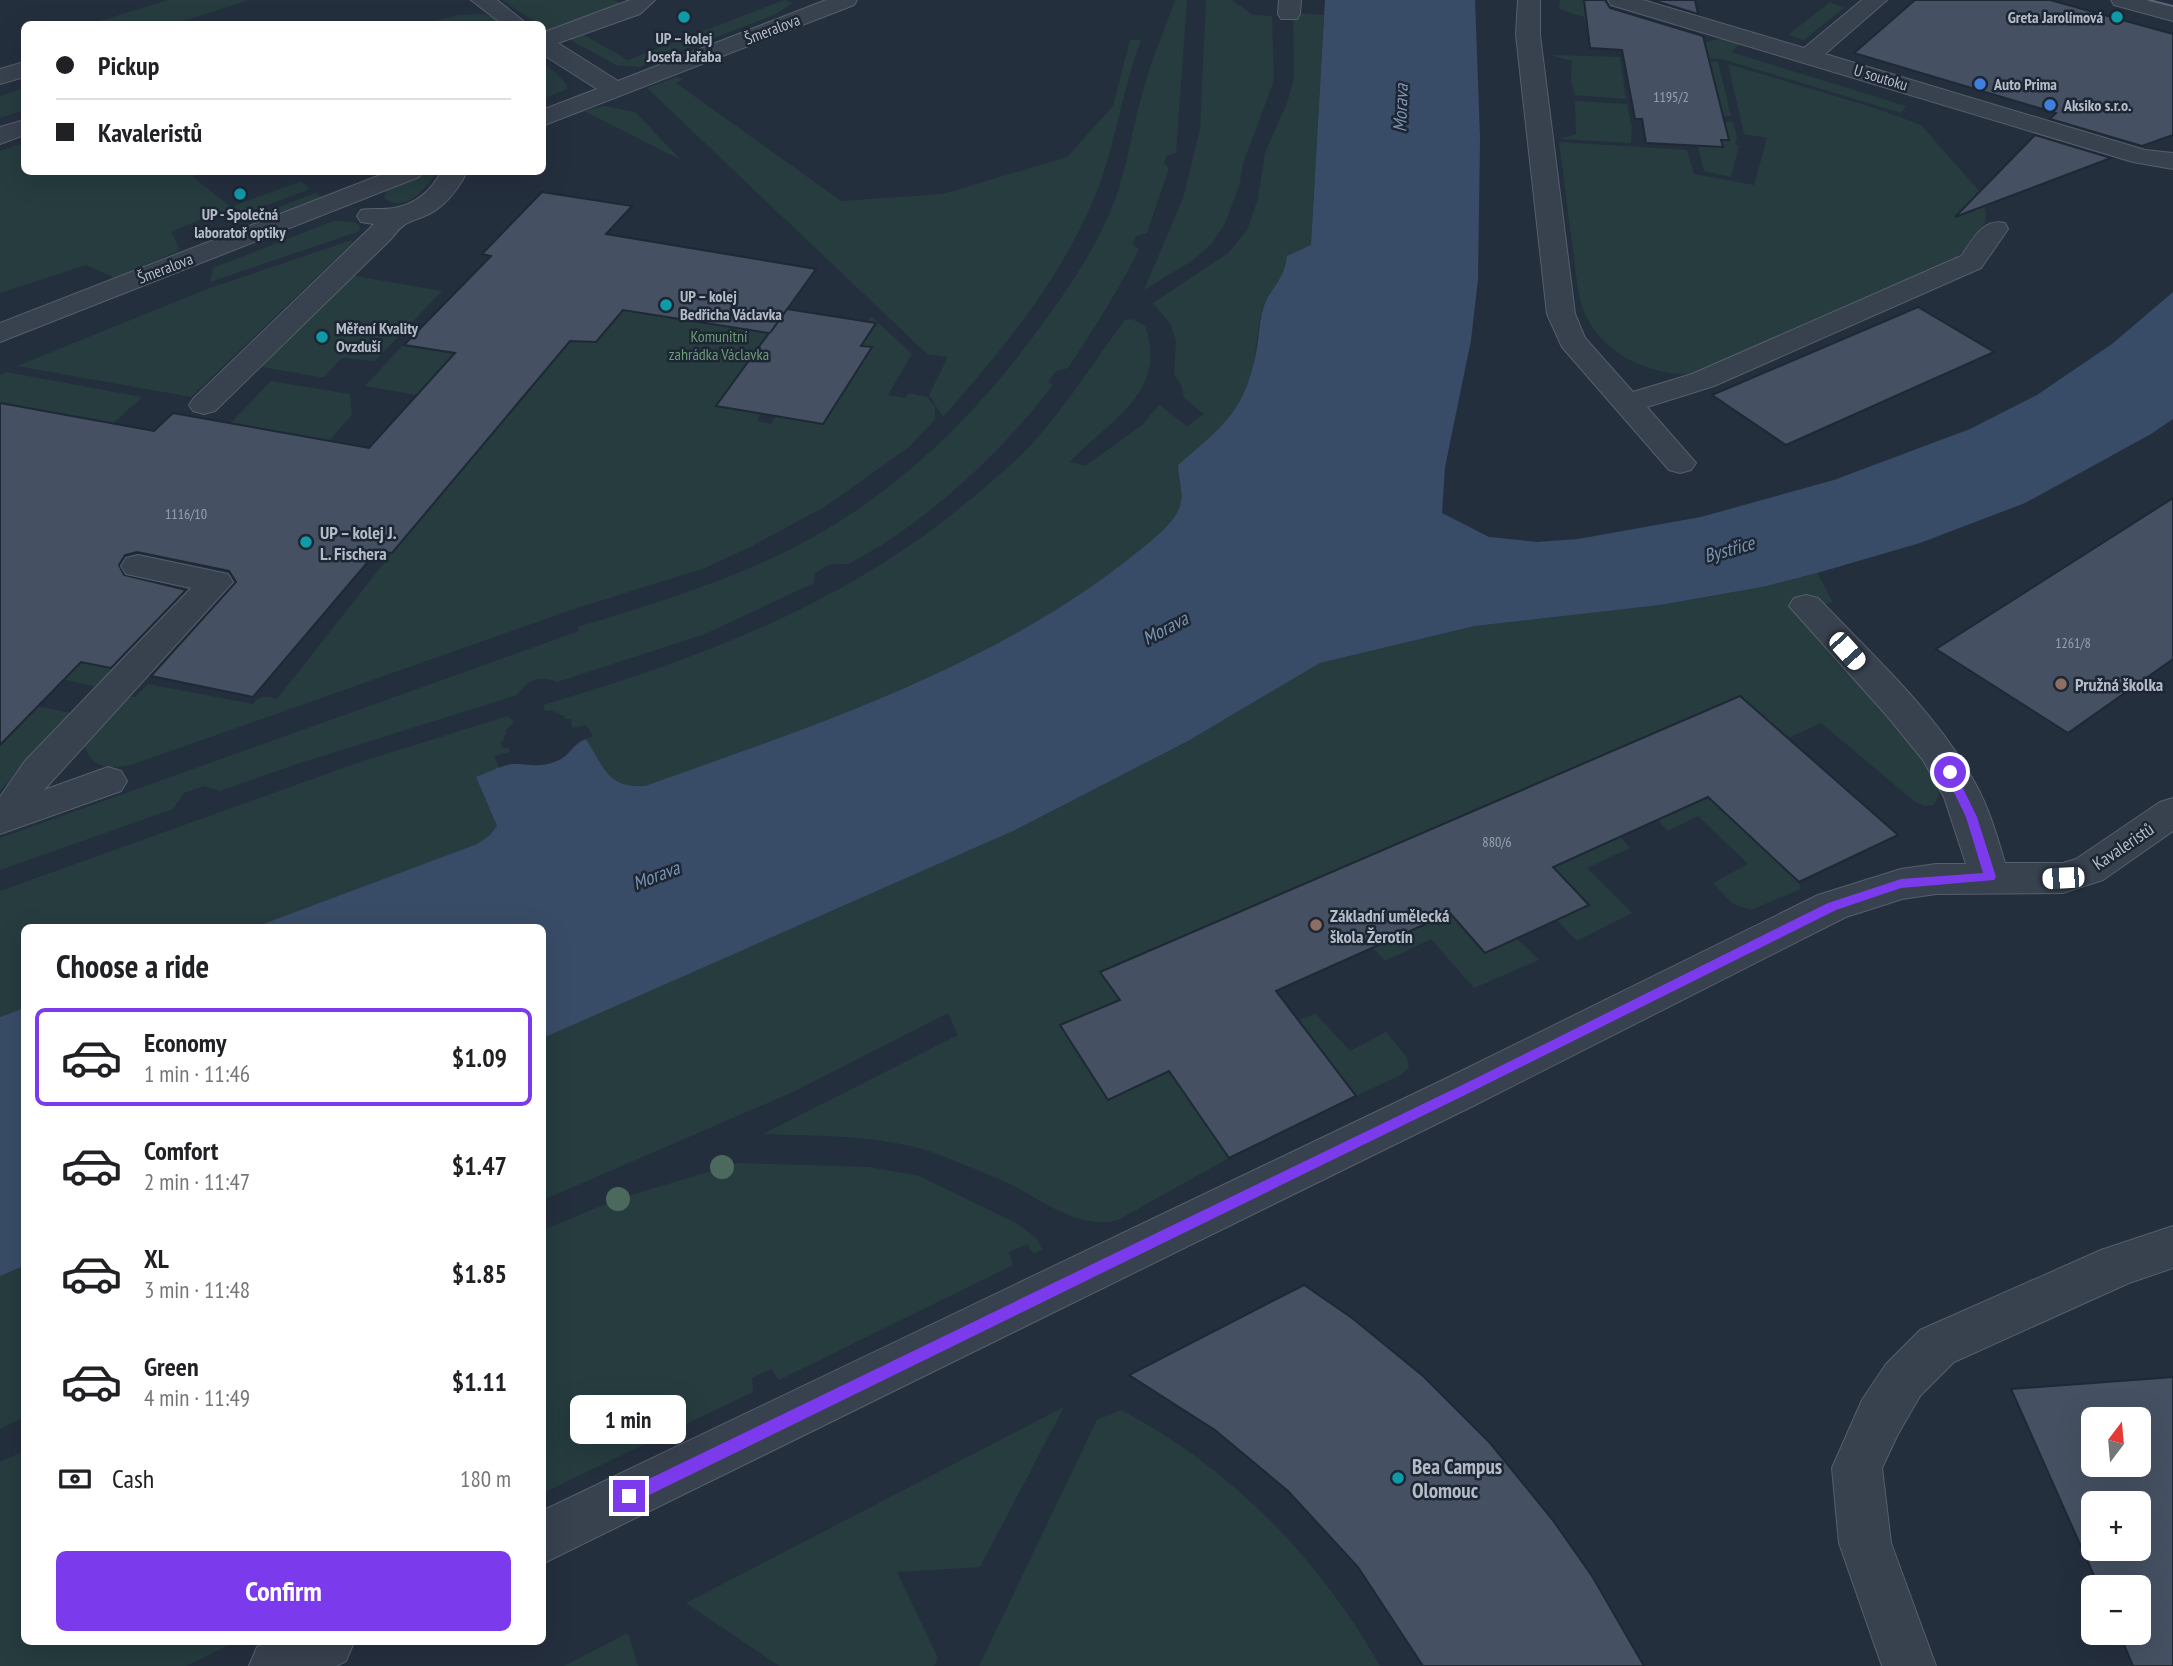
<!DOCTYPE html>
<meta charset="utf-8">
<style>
body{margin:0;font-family:"PT Sans Narrow",sans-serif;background:#f2f2f2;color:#202124;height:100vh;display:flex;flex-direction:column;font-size:26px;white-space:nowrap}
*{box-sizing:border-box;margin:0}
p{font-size:23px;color:#757577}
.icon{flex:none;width:38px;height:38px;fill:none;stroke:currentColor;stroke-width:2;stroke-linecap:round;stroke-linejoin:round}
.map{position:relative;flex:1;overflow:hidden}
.side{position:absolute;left:21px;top:924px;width:525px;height:721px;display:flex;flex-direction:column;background:#fff;border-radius:10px;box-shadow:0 7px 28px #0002}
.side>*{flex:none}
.guide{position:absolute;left:21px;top:21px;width:525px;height:154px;border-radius:10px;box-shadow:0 7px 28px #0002;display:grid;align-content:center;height:154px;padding:0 35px;background:#fff}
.needle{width:46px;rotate:16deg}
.fabs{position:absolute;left:2081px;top:1407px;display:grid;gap:14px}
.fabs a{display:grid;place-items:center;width:70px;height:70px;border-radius:10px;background:#fff;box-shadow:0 7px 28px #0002;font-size:35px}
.end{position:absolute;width:32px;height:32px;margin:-16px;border:9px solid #7c3aed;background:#fff;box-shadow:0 0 0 4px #fff}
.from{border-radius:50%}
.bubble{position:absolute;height:49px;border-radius:10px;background:#fff;box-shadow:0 7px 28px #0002;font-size:23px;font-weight:800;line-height:49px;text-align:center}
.car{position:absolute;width:21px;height:42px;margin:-21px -10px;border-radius:9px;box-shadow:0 0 5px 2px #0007;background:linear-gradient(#fff 24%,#345 0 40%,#fff 0 76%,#345 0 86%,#fff 0)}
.guide b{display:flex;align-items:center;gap:24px;height:66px;font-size:26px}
.guide b+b{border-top:2px solid #e0e0e0}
.guide i{width:18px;height:18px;background:#202124}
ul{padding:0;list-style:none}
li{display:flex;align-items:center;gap:21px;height:98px;margin:0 14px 10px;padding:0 21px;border:4px solid transparent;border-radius:10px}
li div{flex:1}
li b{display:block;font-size:26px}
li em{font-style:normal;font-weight:800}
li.on{border-color:#7c3aed}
li>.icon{width:63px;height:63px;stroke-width:1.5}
h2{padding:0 35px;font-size:32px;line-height:84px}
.pay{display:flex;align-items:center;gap:18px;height:77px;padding:0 35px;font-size:26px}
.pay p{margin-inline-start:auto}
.cta{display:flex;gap:14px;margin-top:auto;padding:14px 35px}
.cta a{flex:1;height:80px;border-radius:10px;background:#7c3aed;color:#fff;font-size:28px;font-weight:800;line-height:80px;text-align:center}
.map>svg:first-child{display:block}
.green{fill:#263c3f}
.water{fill:#394c67}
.building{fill:#455162;stroke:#1f2835;stroke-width:2;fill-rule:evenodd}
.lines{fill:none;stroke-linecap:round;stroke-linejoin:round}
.minor-casing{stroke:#565f6c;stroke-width:2}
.minor{fill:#38414e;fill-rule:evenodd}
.tram{stroke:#5a6575;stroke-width:2}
.tree{fill:#4b6a5d}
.route{fill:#7c3aed}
.culture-dot{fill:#0f9aa8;stroke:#1d2633;stroke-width:2.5}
.shop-dot{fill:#3f7fe0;stroke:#1d2633;stroke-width:2.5}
.education-dot{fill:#8d6e63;stroke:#1d2633;stroke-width:2.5}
.labels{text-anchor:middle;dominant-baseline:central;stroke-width:5;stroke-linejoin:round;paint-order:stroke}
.number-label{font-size:14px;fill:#98a1af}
.far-poi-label{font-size:16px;font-weight:bold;fill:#b4bcc9;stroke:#1d2633;text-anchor:start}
.far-street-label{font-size:16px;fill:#b4bcc9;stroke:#1d2633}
.far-park-label{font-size:16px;fill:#6b9a76;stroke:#1d2633}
.poi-label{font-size:18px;font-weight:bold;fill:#b4bcc9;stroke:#1d2633;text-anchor:start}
.street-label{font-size:18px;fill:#b4bcc9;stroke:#1d2633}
.water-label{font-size:19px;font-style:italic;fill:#7c92b1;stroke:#1d2633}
.near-poi-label{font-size:21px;font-weight:bold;fill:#b4bcc9;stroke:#1d2633;text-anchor:start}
</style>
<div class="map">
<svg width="2173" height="1666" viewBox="0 0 2173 1666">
<rect width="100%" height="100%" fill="#242f3e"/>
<path class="green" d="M168 0H249L174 24H90Z
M502 0H614L629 8 555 32 547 30Z
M784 0 793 3 774 15 639 67 616 65 569 39 582 34 628 60Z
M1175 0H1187L1176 153 1166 156 1164 164 1169 168 1147 233 1136 236 1132 244 1139 249C1118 291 1094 329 1068 368L1056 371 1048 381 1053 385C1003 451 924 525 850 563 844 566 841 563 834 564 828 564 821 570 815 573L814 583 705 634 557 682C538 675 528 679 517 695L294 765 220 791 204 786 184 793 173 809 0 870V838L579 631 577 627C643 607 709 587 772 558 878 510 967 427 1035 334 1066 292 1098 247 1116 197 1128 164 1132 129 1142 95 1150 63 1164 31 1175 0Z
M1206 0H1232L1252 15 1272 16 1274 81 1243 163 1239 187 1224 225 1212 243 1193 260 1144 290 1183 198 1200 129Z
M1581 0 1702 43 1724 38 1743 42 1731 52 1906 106 1901 113 1722 59 1658 55 1617 50 1612 24 1585 22 1584 17 1559 9 1560 0Z
M1830 2 1844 8 1804 40 1788 35Z
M1293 13 1324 15 1311 245C1295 261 1268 288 1262 310 1255 338 1257 368 1244 395 1230 425 1203 443 1178 465 1178 476 1183 491 1181 502 1178 521 1151 541 1136 553 997 666 813 726 645 786 607 788 605 768 586 739L593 736 586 725 572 728 571 719H565L564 716 551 710 545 711 543 705C702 658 850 603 978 493 998 476 1019 459 1036 439 1069 402 1095 360 1125 320L1132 319 1145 326C1169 393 1109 420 1070 462L1085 466 1141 426 1159 405 1187 426 1204 414 1184 398 1181 384 1174 375 1176 342 1171 325 1153 303 1228 253 1247 230 1258 199 1265 153 1288 100 1294 77Z
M480 14 494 17 508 24H422L458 15Z
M1130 40H1141C1123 87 1117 136 1100 183 1067 272 1005 347 943 417L929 395 948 357 927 354 647 88 677 77 683 79 676 83 841 201 943 194 1067 157 1113 106Z
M1550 55 1620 57 1626 99 1575 95 1571 82 1572 61Z
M1702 61 1718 62 1731 116H1715L1711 68Z
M543 64 553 70 566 84 567 89 543 99Z
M1728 64 1875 108 1921 125 1982 194 1986 214 1985 222 1972 241 1958 256 1939 267 1691 374C1650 375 1607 356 1587 318 1577 299 1576 271 1573 250 1568 214 1564 178 1559 142L1687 150 1694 174 1754 185 1767 138 1744 134Z
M24 88V110L0 118V96Z
M1575 101 1627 104 1632 129 1631 143 1560 139 1576 134Z
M604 106 635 112 681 160 584 111Z
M1716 121 1733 122 1737 137 1735 145 1739 146 1731 177 1704 171 1698 146 1722 147 1721 140H1729L1726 129 1718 128Z
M24 143V172H206L193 177 231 207 301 181 310 189 241 215 220 211 171 232 180 250 115 278 86 265 0 293V151Z
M428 172 436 173C425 189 406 214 384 198L387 189Z
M316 193 321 197 252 224 246 219Z
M333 221 354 222 359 225 360 231 210 282 213 268Z
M352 240 351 244 191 397 17 366 207 289Z
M350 275 442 291 375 361 342 358 324 377H319L262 367 260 364Z
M623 310 769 333 716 405 761 413 757 421 771 424 776 416 871 347 861 346 876 324 867 322 871 316 912 354 888 395 905 398 909 393 927 397 935 407V419L909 447 826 506 748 548 705 568 574 609 131 765C107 769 91 769 83 742L123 695 135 697 148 684 253 704C259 695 266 696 277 699L392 553 523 396 431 380 417 395 365 386 419 328 438 331 425 348 470 355 496 326 596 342Z
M6 372 142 397 23 506 88 419 0 403V375Z
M271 381 350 394 352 415 287 488 272 430 231 423Z
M1817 573 1833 602 1795 611 1934 769C1939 782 1943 794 1933 805L1924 806 1914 801 1821 723 1788 738 1740 696 1101 971 1229 1158 1118 1220C1074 1232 1034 1192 994 1177 973 1168 951 1159 929 1151 878 1135 817 1136 763 1134L958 1035 948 1013 793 1092 543 1200 542 1038 1013 831 1188 741 1320 663 1475 626 1660 605 1762 587Z
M182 593 183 598 96 687 59 678 130 604Z
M35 706 72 713 0 791V745L32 712Z
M508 716 514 722 505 731 507 733 503 738 505 740 500 743 504 749 508 747 510 752 494 756 500 769 476 777 497 826 489 836 477 844 255 927 24 928V1008L0 1017V891L360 762Z
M1708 797 1799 882 1801 889 1751 910 1733 904 1713 883 1748 864 1698 816 1668 831 1658 820Z
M1620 837 1630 848 1587 868 1632 913 1577 941 1557 920 1589 905 1553 867Z
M1450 913 1485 953 1517 939 1539 960 1474 988 1431 939 1385 961 1373 948Z
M1316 1014 1350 1051 1386 1032 1406 1056 1409 1067 1401 1075 1356 1096 1298 1020Z
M738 1163 870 1167 919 1176 1018 1224 1037 1239 1042 1249 1034 1254 1027 1244 1009 1252 1013 1265 779 1380 771 1369 752 1378 753 1392 543 1493V1230L618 1199Z
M24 1266V1417L0 1429V1276Z
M1064 1407 980 1567 897 1572 938 1658 934 1666H779L686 1603Z
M1121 1410C1231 1468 1319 1558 1380 1666H979L1097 1420Z
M24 1451V1642H236L186 1666H0V1462Z
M628 1633 638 1666H564Z"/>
<path class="water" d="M1325 0H1475L1480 138 1478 279 1471 340 1445 467 1442 513 1489 537 1537 542 1578 539 1701 517 1834 480 1970 429 2037 395 2112 344 2173 292V419L2151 434 2025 503 1920 543 1817 573 1762 587 1660 605 1475 626 1320 663 1188 741 1013 831 543 1038 542 928 255 927 477 844 489 836 497 826 476 777C487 773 501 765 513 764 529 763 538 769 557 761 570 756 573 743 586 739 605 768 607 788 645 786 813 726 997 666 1136 553 1151 541 1178 521 1181 502 1183 491 1178 476 1178 465 1222 427 1244 413 1256 353 1259 339 1259 323 1263 309 1268 289 1285 281 1287 256L1311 245Z
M24 1008V1266L0 1276V1017Z"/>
<path class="building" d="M1584 0H1605L1610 8 1703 36 1729 140H1721L1723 147 1646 143 1642 119H1635L1622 50 1590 48Z
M1652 0H1695L1698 14Z
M1915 0H2050L2173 34V135L2142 146 2050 119 2056 113 1854 53Z
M2035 135 2111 158 1955 217Z
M542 192 632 206 606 234 816 269 770 333 787 309 876 323 861 346 872 347 823 424 716 406 769 333 623 310 596 342 570 341 392 553 377 551 253 697 151 676 236 582 229 571 137 552 125 555 119 565 124 575 186 590 111 668 81 662 0 745V403L154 431 173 413 369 448 455 353 404 345 491 256 482 254Z
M1918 307 1994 352 1786 445 1712 395Z
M2173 498V659L2068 733 1936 649Z
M1740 696 1898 835 1799 882 1708 797 1553 867 1589 905 1485 953 1450 913 1276 991 1356 1096 1229 1158 1169 1071 1108 1100 1060 1025 1120 1000 1100 972Z
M1304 1285 1352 1318 1423 1376 1490 1443 1552 1519 1592 1576 1644 1666H1423L1358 1567 1288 1491 1215 1430 1129 1375Z
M2173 1377V1666H2133L2119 1633H2138V1587H2099L2011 1389ZM2093 1419H2138V1465H2093ZM2093 1503H2138V1549H2093Z"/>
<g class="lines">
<g class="minor-casing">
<path id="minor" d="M471 0H497L527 24H502Z
M630 0H655L640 14 558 43 618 81 826 0H857L854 5 542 126V110L597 89 542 54V33Z
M1279 0H1301L1300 14 1297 19H1281L1278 14Z
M1518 0H1540V35L1575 314 1585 338 1633 392 1692 374 1961 256C1973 240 1982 218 2005 223L2008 229 1981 268 1714 386 1647 407 1696 463 1691 470 1680 473 1669 470 1562 347 1547 314 1516 35Z
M1608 0H1643L1804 48 1862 0H1887L1825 54 2145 150 2173 153V169L2133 162 1611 5Z
M2111 0H2147L2173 7V21L2114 5Z
M24 62V77L0 84V69Z
M24 120V135L0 144V127Z
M388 172H423L419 177 0 342V323Z
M441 172H467C458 189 447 205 429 214 410 223 405 220 392 238L215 411 204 414 193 411 189 405 193 399 372 226 374 224 361 222 357 216 361 210C372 208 382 210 394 208 415 205 432 190 441 172Z
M138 555 228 574 233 582 44 790 108 767 121 771 127 781 121 791 0 834V797L25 761 191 588 126 574 121 566 126 558Z
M1806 595 1818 598C1873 656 1936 712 1975 783 1989 808 1997 836 2005 863H2063L2076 859 2160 802 2173 798V831L2103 880 2063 893 1936 894 1902 899 1846 917 1477 1104 542 1564V1511L1447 1078 1818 895 1901 869 1936 864H1966L1944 797 1923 760 1888 717 1789 606 1794 598Z
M2173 1226V1268L2129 1283 1954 1362 1920 1396 1898 1434 1882 1468 1891 1543 1936 1666H1882L1839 1543 1832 1468 1862 1400 1886 1364 1920 1330 2101 1250Z
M268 1642H354L346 1661 336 1666H249L257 1647Z"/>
</g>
<use href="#minor" class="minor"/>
<path class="tram" d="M2149 0 2173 6"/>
</g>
<g class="tree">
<circle cx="722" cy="1167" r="12"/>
<circle cx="618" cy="1199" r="12"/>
</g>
<path class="route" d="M1950 768 1955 772 1977 817 1996 877 1994 880 1901 888 1836 910 1467 1094 635 1502 629 1504 624 1502 622 1496 624 1491 1458 1087 1828 903 1901 879 1983 873 1966 817 1944 772Z"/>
<g class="culture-dot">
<circle cx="684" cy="17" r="7"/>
<circle cx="2117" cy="17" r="7"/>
<circle cx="240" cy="194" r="7"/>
<circle cx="666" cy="305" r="7"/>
<circle cx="322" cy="337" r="7"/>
<circle cx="306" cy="542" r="7"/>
<circle cx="1398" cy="1478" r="7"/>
</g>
<g class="shop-dot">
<circle cx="1980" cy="84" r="7"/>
<circle cx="2050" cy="105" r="7"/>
</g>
<g class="education-dot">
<circle cx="2061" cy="684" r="7"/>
<circle cx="1316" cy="925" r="7"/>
</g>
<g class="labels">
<g class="number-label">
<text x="1671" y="97">1195/2</text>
<text x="186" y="514">1116/10</text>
<text x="2073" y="643">1261/8</text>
<text x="1497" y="842">880/6</text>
</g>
<g class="far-poi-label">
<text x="2103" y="17" text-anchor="end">Greta Jarolímová</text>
<text x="684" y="38" text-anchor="middle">UP – kolej<tspan x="684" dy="18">Josefa Jařaba</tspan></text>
<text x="1994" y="84">Auto Prima</text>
<text x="2064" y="105">Aksiko s.r.o.</text>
<text x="240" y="214" text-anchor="middle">UP - Společná<tspan x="240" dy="18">laboratoř optiky</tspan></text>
<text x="680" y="296">UP – kolej<tspan x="680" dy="18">Bedřicha Václavka</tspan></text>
<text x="336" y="328">Měření Kvality<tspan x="336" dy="18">Ovzduší</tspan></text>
</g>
<g class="far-street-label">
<text transform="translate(772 29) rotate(-21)">Šmeralova</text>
<text transform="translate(1881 77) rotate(17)">U soutoku</text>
<text transform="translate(165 268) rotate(-21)">Šmeralova</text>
</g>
<g class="far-park-label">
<text x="719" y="336">Komunitní<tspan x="719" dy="18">zahrádka Václavka</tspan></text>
</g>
<g class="poi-label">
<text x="320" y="532">UP – kolej J.<tspan x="320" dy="21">L. Fischera</tspan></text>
<text x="2075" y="684">Pružná školka</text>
<text x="1330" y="915">Základní umělecká<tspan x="1330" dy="21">škola Žerotín</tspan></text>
</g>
<g class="street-label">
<text transform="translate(2123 846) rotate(-34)">Kavaleristů</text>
</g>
<g class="water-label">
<text transform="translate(1400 108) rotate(-88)">Morava</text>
<text transform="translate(1729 549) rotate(-16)">Bystřice</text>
<text transform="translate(1165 628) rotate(-28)">Morava</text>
<text transform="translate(656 875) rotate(-21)">Morava</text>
</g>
<g class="near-poi-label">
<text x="1412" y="1466">Bea Campus<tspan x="1412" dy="24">Olomouc</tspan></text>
</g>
</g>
</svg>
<div class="fabs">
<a><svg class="needle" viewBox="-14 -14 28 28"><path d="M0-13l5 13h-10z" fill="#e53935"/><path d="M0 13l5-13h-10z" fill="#757577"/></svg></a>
<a>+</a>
<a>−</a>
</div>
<i class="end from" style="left:1950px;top:772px"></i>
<i class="end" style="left:629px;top:1496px"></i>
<div class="bubble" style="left:570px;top:1395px;width:116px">1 min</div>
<i class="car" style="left:1847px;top:651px;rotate:138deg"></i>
<i class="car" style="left:2063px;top:878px;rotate:267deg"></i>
<div class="guide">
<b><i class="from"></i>Pickup</b>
<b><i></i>Kavaleristů</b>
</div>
<section class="side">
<h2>Choose a ride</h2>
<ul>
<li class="on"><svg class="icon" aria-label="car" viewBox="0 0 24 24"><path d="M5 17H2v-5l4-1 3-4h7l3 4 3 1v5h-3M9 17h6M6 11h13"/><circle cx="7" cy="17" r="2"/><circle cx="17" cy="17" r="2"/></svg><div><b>Economy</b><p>1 min · 11:46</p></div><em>$1.09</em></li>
<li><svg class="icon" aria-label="car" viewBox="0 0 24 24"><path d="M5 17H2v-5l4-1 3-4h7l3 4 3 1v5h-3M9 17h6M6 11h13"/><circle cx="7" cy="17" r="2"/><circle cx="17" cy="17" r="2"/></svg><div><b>Comfort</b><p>2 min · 11:47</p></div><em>$1.47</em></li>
<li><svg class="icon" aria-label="car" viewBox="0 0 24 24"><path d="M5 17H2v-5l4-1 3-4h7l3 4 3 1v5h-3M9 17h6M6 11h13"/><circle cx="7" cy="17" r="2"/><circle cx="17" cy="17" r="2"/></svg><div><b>XL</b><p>3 min · 11:48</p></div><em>$1.85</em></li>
<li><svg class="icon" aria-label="car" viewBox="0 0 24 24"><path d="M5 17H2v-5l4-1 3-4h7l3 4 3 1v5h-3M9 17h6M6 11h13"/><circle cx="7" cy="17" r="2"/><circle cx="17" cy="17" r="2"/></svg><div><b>Green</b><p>4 min · 11:49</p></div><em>$1.11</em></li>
</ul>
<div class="pay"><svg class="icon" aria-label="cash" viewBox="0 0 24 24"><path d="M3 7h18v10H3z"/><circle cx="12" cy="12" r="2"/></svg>Cash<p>180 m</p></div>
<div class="cta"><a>Confirm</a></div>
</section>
</div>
